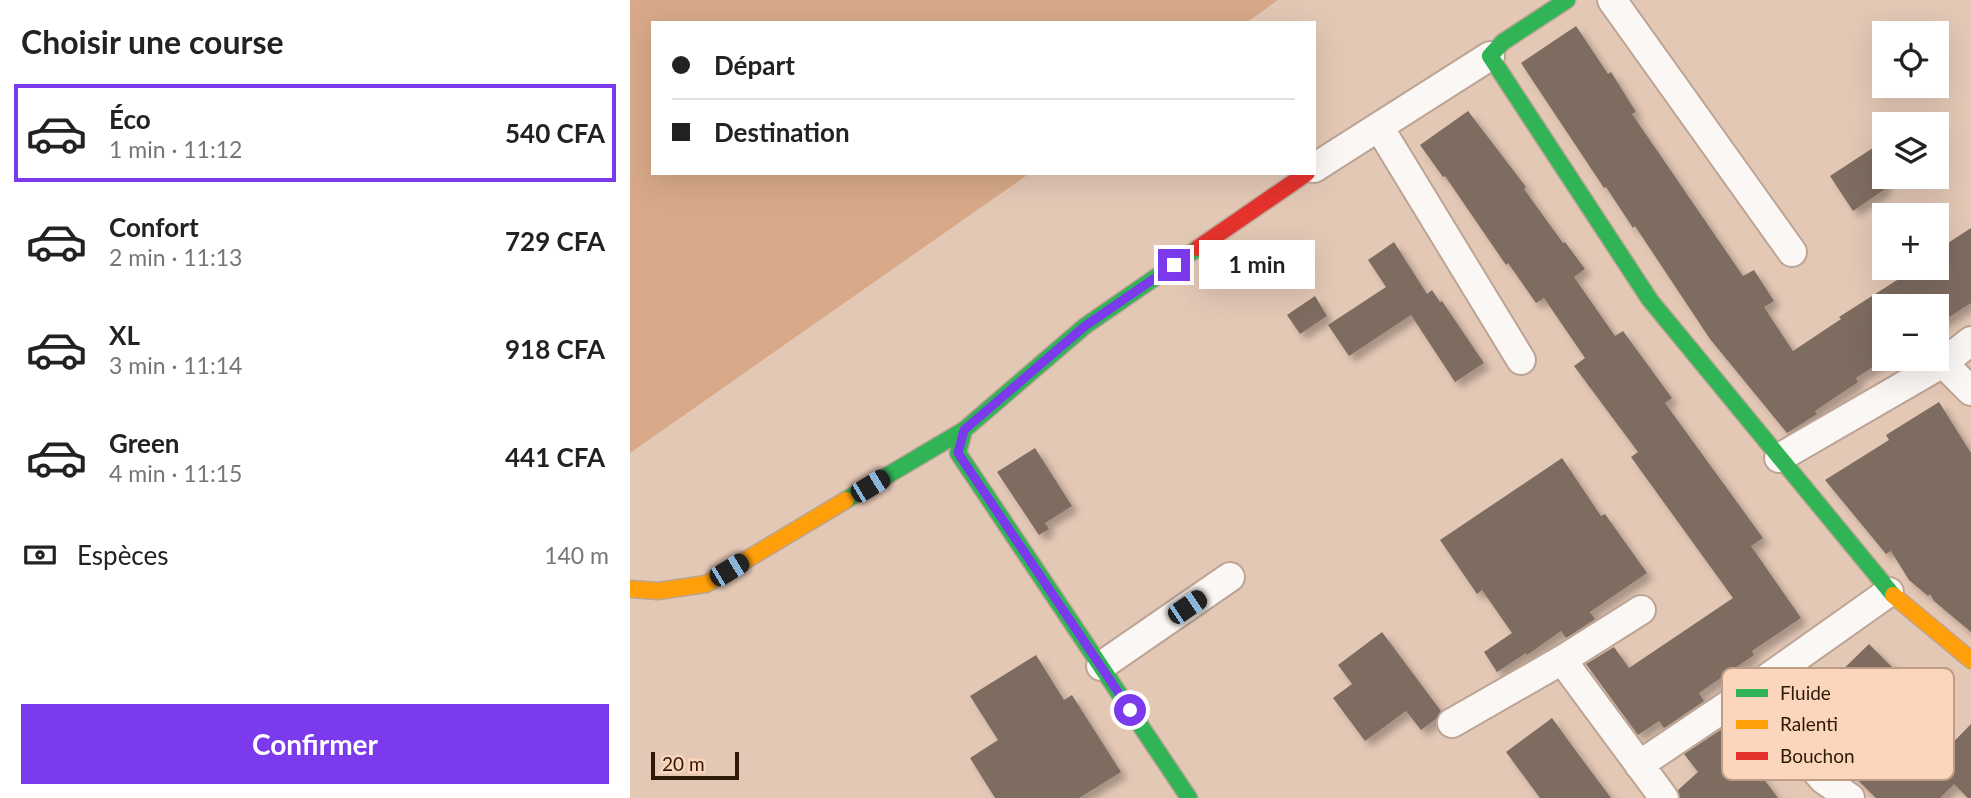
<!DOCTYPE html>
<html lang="fr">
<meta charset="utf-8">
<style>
body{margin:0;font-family:Lato,sans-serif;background:#f2f2f2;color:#222;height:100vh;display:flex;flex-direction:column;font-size:26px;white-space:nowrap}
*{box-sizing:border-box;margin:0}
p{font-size:23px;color:#767676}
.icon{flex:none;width:38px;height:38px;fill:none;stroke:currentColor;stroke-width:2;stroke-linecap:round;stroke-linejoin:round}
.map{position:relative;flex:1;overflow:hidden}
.panel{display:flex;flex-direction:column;background:#fff;width:630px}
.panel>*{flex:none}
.banner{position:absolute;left:21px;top:21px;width:665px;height:154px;border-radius:0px;box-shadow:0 7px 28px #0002;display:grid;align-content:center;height:154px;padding:0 21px;background:#fff}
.buttons{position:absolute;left:1242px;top:21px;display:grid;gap:14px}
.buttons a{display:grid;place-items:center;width:77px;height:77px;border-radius:0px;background:#fff;box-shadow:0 7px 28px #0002;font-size:35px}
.scale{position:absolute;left:21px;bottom:18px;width:88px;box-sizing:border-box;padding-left:7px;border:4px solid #2e1806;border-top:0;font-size:19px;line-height:24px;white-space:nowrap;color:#2e1806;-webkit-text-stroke:5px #fbd5bc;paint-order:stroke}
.end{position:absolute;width:32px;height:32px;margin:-16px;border:9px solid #7c3aed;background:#fff;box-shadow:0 0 0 4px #fff}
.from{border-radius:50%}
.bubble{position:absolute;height:49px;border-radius:0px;background:#fff;box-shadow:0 7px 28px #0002;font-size:23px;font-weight:700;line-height:49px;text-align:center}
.car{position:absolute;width:21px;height:42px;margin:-21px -10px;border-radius:9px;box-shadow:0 0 5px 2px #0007;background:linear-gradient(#222 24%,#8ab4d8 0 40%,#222 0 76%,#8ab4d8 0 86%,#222 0)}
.banner b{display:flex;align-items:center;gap:24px;height:66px;font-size:26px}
.banner b+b{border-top:2px solid #e0e0e0}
.banner i{width:18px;height:18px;background:#222}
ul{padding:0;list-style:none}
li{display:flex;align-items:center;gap:21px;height:98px;margin:0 14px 10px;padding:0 7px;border:4px solid transparent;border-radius:0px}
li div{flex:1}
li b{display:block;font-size:26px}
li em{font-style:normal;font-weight:700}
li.on{border-color:#7c3aed}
li>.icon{width:63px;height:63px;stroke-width:1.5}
h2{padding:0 21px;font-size:32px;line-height:84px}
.pay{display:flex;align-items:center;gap:18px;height:77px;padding:0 21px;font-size:26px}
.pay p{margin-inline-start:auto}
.cta{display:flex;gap:14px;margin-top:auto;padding:14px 21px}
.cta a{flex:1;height:80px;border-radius:0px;background:#7c3aed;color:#fff;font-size:28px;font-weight:700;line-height:80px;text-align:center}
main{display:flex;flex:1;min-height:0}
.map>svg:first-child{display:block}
.green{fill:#d7a988}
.building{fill:#7e6c60;filter:url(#shadow)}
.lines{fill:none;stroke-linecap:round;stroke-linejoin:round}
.street-casing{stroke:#bca494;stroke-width:32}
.fast-casing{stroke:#bca494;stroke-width:19}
.slow-casing{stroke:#bca494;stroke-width:19}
.jam-casing{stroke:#bca494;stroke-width:19}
.street{stroke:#fbf7f4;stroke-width:28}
.fast{stroke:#30b455;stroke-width:16}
.slow{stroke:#ff9f0a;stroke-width:16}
.jam{stroke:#e5322d;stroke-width:16}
.route{stroke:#7c3aed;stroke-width:9}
.key{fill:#fbd5bc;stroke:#be9c85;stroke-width:2}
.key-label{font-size:19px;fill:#2e1806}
</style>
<main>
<section class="panel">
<h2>Choisir une course</h2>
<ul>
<li class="on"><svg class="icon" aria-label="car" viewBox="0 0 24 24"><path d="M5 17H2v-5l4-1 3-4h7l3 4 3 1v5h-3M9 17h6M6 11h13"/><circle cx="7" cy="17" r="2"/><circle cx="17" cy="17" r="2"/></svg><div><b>Éco</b><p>1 min · 11:12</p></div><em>540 CFA</em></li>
<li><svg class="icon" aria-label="car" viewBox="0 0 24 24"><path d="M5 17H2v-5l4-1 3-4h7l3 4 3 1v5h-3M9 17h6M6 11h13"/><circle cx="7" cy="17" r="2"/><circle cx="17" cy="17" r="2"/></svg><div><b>Confort</b><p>2 min · 11:13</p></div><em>729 CFA</em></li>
<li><svg class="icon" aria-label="car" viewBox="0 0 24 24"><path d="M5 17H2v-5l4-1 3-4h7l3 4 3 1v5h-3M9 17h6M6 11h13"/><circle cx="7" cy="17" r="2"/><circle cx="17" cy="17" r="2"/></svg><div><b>XL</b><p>3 min · 11:14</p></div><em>918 CFA</em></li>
<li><svg class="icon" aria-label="car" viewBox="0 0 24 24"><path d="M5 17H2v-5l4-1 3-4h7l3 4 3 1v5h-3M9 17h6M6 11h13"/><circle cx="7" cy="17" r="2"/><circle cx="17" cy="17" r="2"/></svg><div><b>Green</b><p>4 min · 11:15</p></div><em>441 CFA</em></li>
</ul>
<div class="pay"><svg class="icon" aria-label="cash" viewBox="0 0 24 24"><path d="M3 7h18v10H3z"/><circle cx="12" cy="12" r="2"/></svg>Espèces<p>140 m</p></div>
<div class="cta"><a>Confirmer</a></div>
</section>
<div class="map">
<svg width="1341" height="798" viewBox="0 0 1341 798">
<defs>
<filter id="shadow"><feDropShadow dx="6" dy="6" stdDeviation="3.5" flood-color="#0004"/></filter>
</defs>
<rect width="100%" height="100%" fill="#e4c8b6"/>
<path class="green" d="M0 0H648L616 23H23V173H400L0 453Z"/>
<path class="building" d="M946 26 978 74 981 72 1006 112 1002 114 1113 276 1124 270 1144 301 1134 307 1163 351 1211 319 1209 317 1286 268H1307V254L1309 253 1307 250 1341 228V303L1307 325V306H1255V359L1226 378 1228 382 1185 411 1187 414 1157 433 1080 339 1005 226 1003 228 976 187 974 188 891 63Z
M838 111 896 187 894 189 933 243 935 242 955 269 944 277 985 336 993 331 1042 398 1035 403 1133 538 1121 546 1171 618 1122 651 1124 655 1069 693 1074 701 1034 728 1029 721 1008 735 956 664 984 647 999 668 1103 598 1001 457 1008 452 944 366 955 358 914 298 906 303 878 263 876 265 815 176 813 177 790 145Z
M1255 140V189L1223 211 1200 176Z
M764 242 797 294 802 290 810 302 812 301 854 363 825 382 781 315 719 356 698 325 756 287 738 260Z
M685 296 697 316 670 334 657 315Z
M1309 402 1341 453V632L1304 601 1300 594 1298 596 1279 580 1261 551 1256 554 1195 480 1259 440 1256 435Z
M405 448 442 506 415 523 419 529 409 535 367 472Z
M932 458 971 516 975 514 1017 573 960 612 965 619 936 638 931 631 897 655 896 653 867 672 854 652 882 633 852 590 847 594 810 540Z
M752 632 811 711 807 718 791 730 776 711 735 741 703 698 722 684 708 665Z
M1239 644 1267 672 1233 707 1296 770 1341 724V798H1338L1324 784 1310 798H1246L1185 738 1182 741 1167 723 1157 706 1186 677 1196 686Z
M406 655 434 700 442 695 491 772 449 798H365L340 758 368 740 340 696Z
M922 718 943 747 981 798H910L876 752Z
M1095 727 1148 798H1050L1048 790 1068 772 1054 754Z"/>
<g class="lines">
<g class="street-casing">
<path id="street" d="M982 0 1162 252
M749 127 891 360
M684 168 860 56
M1313 363 1341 391
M1149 458 1313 363 1341 341
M932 660 1034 798
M471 666 600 577
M1125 687 1154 733 1193 779 1220 798
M822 723 932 660 1011 610
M1009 765 1125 687 1259 592"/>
</g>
<g class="fast-casing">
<path id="fast" d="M937 0 873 42 860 56 1020 300 1263 595
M216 500 334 430
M559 798 328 453 334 430 455 326 568 248"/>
</g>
<g class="slow-casing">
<path id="slow" d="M0 589 28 591 76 584 216 500
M1263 595 1341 660"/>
</g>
<g class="jam-casing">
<path id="jam" d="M568 248 677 173"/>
</g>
<use href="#street" class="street"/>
<use href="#fast" class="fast"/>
<use href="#slow" class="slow"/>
<use href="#jam" class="jam"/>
</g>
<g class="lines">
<path class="route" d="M500 710 328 453 334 430 455 326 544 265"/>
</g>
<rect x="1092" y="668" width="232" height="112" rx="10" class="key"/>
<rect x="1106" y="689" width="32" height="8" fill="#30b455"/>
<rect x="1106" y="720" width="32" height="9" fill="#ff9f0a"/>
<rect x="1106" y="752" width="32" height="8" fill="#e5322d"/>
<g class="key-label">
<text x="1150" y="700">Fluide</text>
<text x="1150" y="731">Ralenti</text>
<text x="1150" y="763">Bouchon</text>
</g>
</svg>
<div class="buttons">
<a><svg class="icon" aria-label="locate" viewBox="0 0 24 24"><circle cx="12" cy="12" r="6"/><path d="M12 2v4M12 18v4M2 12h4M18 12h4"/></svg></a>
<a><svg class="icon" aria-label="layers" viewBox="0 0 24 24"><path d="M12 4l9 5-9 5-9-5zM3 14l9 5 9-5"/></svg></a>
<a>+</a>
<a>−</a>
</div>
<div class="scale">20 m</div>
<i class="end from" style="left:500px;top:710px"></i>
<i class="end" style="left:544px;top:265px"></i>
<div class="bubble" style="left:569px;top:240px;width:116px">1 min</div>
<i class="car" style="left:240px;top:486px;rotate:59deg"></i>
<i class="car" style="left:99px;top:570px;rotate:59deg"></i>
<i class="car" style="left:557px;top:607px;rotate:56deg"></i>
<div class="banner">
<b><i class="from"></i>Départ</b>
<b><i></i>Destination</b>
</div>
</div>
</main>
